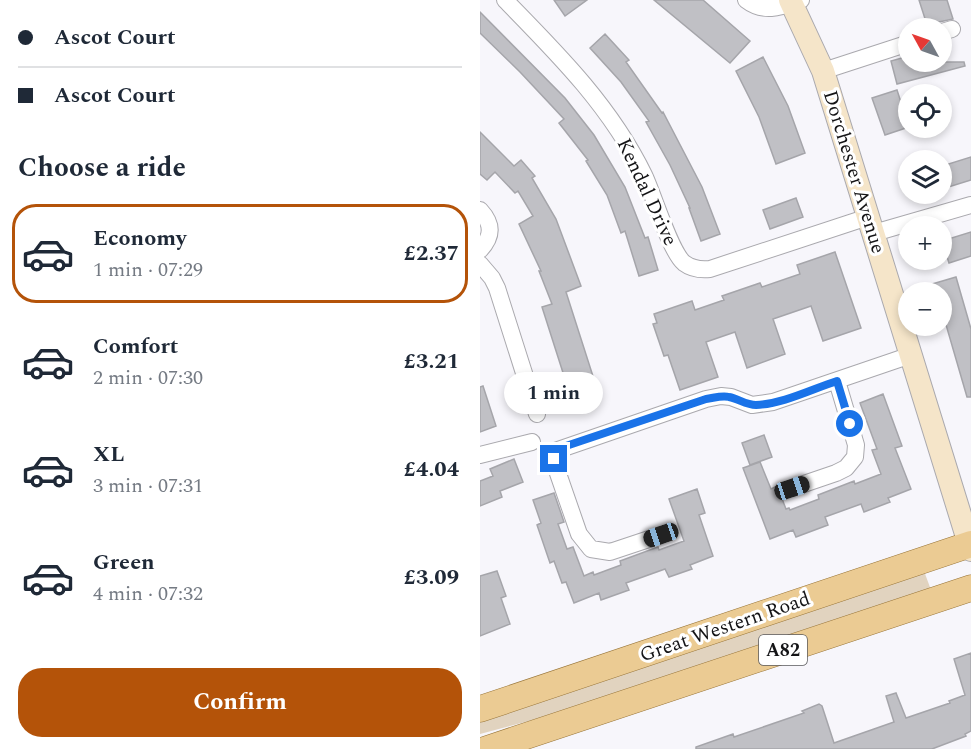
<!DOCTYPE html>
<meta charset="utf-8">
<style>
body{margin:0;font-family:Spectral,serif;background:#f2f2f3;color:#1f2937;height:100vh;display:flex;flex-direction:column;font-size:22px;white-space:nowrap}
*{box-sizing:border-box;margin:0}
p{font-size:20px;color:#747a83}
.icon{flex:none;width:33px;height:33px;fill:none;stroke:currentColor;stroke-width:2;stroke-linecap:round;stroke-linejoin:round}
.map{position:relative;flex:1;overflow:hidden}
.sheet{display:flex;flex-direction:column;background:#fff;width:480px}
.sheet>*{flex:none}
.hud{display:grid;align-content:center;height:132px;padding:0 18px;background:#fff}
.needle{width:39px;rotate:310deg}
.fabs{position:absolute;left:418px;top:18px;display:grid;gap:12px}
.fabs a{display:grid;place-items:center;width:54px;height:54px;border-radius:50%;background:#fff;box-shadow:0 3px 9px #0003;font-size:30px}
.end{position:absolute;width:27px;height:27px;margin:-14px;border:8px solid #1a73e8;background:#fff;box-shadow:0 0 0 3px #fff}
.from{border-radius:50%}
.bubble{position:absolute;height:42px;border-radius:21px;background:#fff;box-shadow:0 3px 9px #0003;font-size:20px;font-weight:700;line-height:42px;text-align:center}
.car{position:absolute;width:18px;height:36px;margin:-18px -9px;border-radius:8px;box-shadow:0 0 4px 2px #0007;background:linear-gradient(#222 24%,#8ab4d8 0 40%,#222 0 76%,#8ab4d8 0 86%,#222 0)}
.hud b{display:flex;align-items:center;gap:21px;height:57px;font-size:22px}
.hud b+b{border-top:2px solid #e0e1e3}
.hud i{width:15px;height:15px;background:#1f2937}
ul{padding:0;list-style:none}
li{display:flex;align-items:center;gap:18px;height:99px;margin:0 12px 9px;padding:0 6px;border:3px solid transparent;border-radius:24px}
li div{flex:1}
li b{display:block;font-size:22px}
li em{font-style:normal;font-weight:700}
li.on{border-color:#b45309}
li>.icon{width:54px;height:54px;stroke-width:1.5}
h2{padding:0 18px;font-size:27px;line-height:72px}
.button{display:flex;gap:12px;margin-top:auto;padding:12px 18px}
.button a{flex:1;height:69px;border-radius:24px;background:#b45309;color:#fff;font-size:24px;font-weight:700;line-height:69px;text-align:center}
main{display:flex;flex:1;min-height:0}
.map>svg:first-child{display:block}
.green{fill:#e1d3bf}
.building{fill:#c0c0c5;stroke:#a5a5aa;stroke-width:1.5}
.lines{fill:none;stroke-linecap:round;stroke-linejoin:round}
.street-casing{stroke:#aaa9ae;stroke-width:18}
.secondary-casing{stroke:#aaa9ae;stroke-width:24}
.primary-casing{stroke:#977438;stroke-width:27}
.street{stroke:#fff;stroke-width:16}
.secondary{stroke:#f5e5c9;stroke-width:22}
.primary{stroke:#ebcb93;stroke-width:26}
.route{stroke:#1a73e8;stroke-width:8}
.labels{text-anchor:middle;dominant-baseline:central;stroke-width:6;stroke-linejoin:round;paint-order:stroke}
.shield{fill:#fff;stroke:#5a5a5c;stroke-width:1.5}
.shield-label{font-size:18px;font-weight:bold;fill:#141416}
.street-label{font-size:20px;fill:#141416;stroke:#fff}
</style>
<main>
<section class="sheet">
<div class="hud">
<b><i class="from"></i>Ascot Court</b>
<b><i></i>Ascot Court</b>
</div>
<h2>Choose a ride</h2>
<ul>
<li class="on"><svg class="icon" aria-label="car" viewBox="0 0 24 24"><path d="M5 17H2v-5l4-1 3-4h7l3 4 3 1v5h-3M9 17h6M6 11h13"/><circle cx="7" cy="17" r="2"/><circle cx="17" cy="17" r="2"/></svg><div><b>Economy</b><p>1 min · 07:29</p></div><em>£2.37</em></li>
<li><svg class="icon" aria-label="car" viewBox="0 0 24 24"><path d="M5 17H2v-5l4-1 3-4h7l3 4 3 1v5h-3M9 17h6M6 11h13"/><circle cx="7" cy="17" r="2"/><circle cx="17" cy="17" r="2"/></svg><div><b>Comfort</b><p>2 min · 07:30</p></div><em>£3.21</em></li>
<li><svg class="icon" aria-label="car" viewBox="0 0 24 24"><path d="M5 17H2v-5l4-1 3-4h7l3 4 3 1v5h-3M9 17h6M6 11h13"/><circle cx="7" cy="17" r="2"/><circle cx="17" cy="17" r="2"/></svg><div><b>XL</b><p>3 min · 07:31</p></div><em>£4.04</em></li>
<li><svg class="icon" aria-label="car" viewBox="0 0 24 24"><path d="M5 17H2v-5l4-1 3-4h7l3 4 3 1v5h-3M9 17h6M6 11h13"/><circle cx="7" cy="17" r="2"/><circle cx="17" cy="17" r="2"/></svg><div><b>Green</b><p>4 min · 07:32</p></div><em>£3.09</em></li>
</ul>
<div class="button"><a>Confirm</a></div>
</section>
<div class="map">
<svg width="491" height="749" viewBox="0 0 491 749">
<rect width="100%" height="100%" fill="#f7f6fb"/>
<path class="green" d="M444 571 451 590 113 704 0 734V720Z"/>
<path class="building" d="M74 0H107L85 16Z
M174 0H223L270 41 250 63Z
M439 0H467L473 19 459 22 452 28H448Z
M0 12 85 98 114 135 145 187 165 238 168 237 178 270 159 276 145 231 141 233 127 195 106 161 108 160 79 123 84 119 40 72 0 33Z
M125 34 149 60 146 62 182 113 183 112 222 187 240 234 221 241 209 208H210L190 165 166 122 169 121 141 82 110 48Z
M429 56V62H484L485 66 417 84 411 61Z
M283 57 308 106 325 153 296 164 279 117 256 71Z
M417 90 429 127 405 135 392 98Z
M0 132 34 166 41 160 55 176 52 178 76 219 101 286 86 292 119 395 93 404 62 307 72 304 59 271H61L39 224 53 216 38 191 35 193 15 172 7 180 0 174Z
M491 157V180L462 189V166Z
M316 198 323 217 290 229 283 210Z
M491 232V256L469 263 462 241Z
M355 252 381 328 343 341 331 306 293 319 305 354 267 368 255 332 226 342 238 377 200 390 188 355 184 356 173 324 177 323 174 314 212 301 215 310 244 300 242 296 280 283 282 287 320 274 317 265Z
M476 277 491 329V397H487L462 311V292H435V289Z
M3 386 16 426 0 432V387Z
M403 394 422 446 415 448 431 489 408 498 410 502 384 512 381 504 345 517 348 525 316 537 313 530 290 539 263 468 280 462 291 489 297 486 306 509 309 508 310 510 339 499 338 495 374 481 375 484 401 474 392 450 397 449 380 403Z
M284 435 292 457 270 465 262 443Z
M34 459 43 482 20 491 22 497 0 506V481L13 476 10 469Z
M217 489 225 513 219 515 233 556 210 565 212 569 189 577 185 569 146 583 149 590 121 600 119 593 94 603 86 582 82 583 74 561 70 563 57 525 61 523 53 500 74 493 84 522 78 524 87 549 93 547 104 576 113 572 114 575 141 565 140 561 178 547 179 550 204 541 189 499Z
M17 571 26 596 21 598 30 624 0 636V576Z
M491 653V731L485 734 486 736 452 749H216V747L253 734 254 737 324 713 322 711 339 704 342 706 354 743 414 722 406 696 416 693 426 718 470 703 469 701 485 695 474 659Z"/>
<g class="lines">
<g class="street-casing">
<path id="street" d="M25 0C78 54 131 107 164 175 174 196 190 251 204 263 212 269 220 270 230 269L388 217
M266 0C284 14 301 7 321 0
M462 32 472 29
M343 71 429 43
M0 210C13 224 13 236 0 250
M394 233 491 205
M0 264 12 278 17 288 57 414
M0 455 52 442
M312 488 356 473 366 468 375 457 376 445 357 381
M181 535 130 552 111 549 99 534 73 459 75 451 226 399 241 396 251 397 272 405 293 402 431 355"/>
</g>
<g class="secondary-casing">
<path id="secondary" d="M310 0 343 71 491 550"/>
</g>
<g class="primary-casing">
<path id="primary" d="M0 709 491 544
M7 749 491 588"/>
</g>
<use href="#street" class="street"/>
<use href="#secondary" class="secondary"/>
<use href="#primary" class="primary"/>
</g>
<g class="lines">
<path class="route" d="M74 459 75 451 80 448 226 399C234 398 242 395 249 397 259 399 266 405 276 405 303 404 332 389 357 381L370 424"/>
</g>
<g class="labels">
<rect class="shield" x="279" y="635" width="48" height="30" rx="4.5"/>
<g class="shield-label">
<text x="303" y="650">A82</text>
</g>
<g class="street-label">
<text transform="translate(374 172) rotate(73)">Dorchester Avenue</text>
<text transform="translate(167 192) rotate(65)">Kendal Drive</text>
<text transform="translate(245 627) rotate(-19)">Great Western Road</text>
</g>
</g>
</svg>
<div class="fabs">
<a><svg class="needle" viewBox="-14 -14 28 28"><path d="M0-13l5 13h-10z" fill="#e53935"/><path d="M0 13l5-13h-10z" fill="#747a83"/></svg></a>
<a><svg class="icon" aria-label="locate" viewBox="0 0 24 24"><circle cx="12" cy="12" r="6"/><path d="M12 2v4M12 18v4M2 12h4M18 12h4"/></svg></a>
<a><svg class="icon" aria-label="layers" viewBox="0 0 24 24"><path d="M12 4l9 5-9 5-9-5zM3 14l9 5 9-5"/></svg></a>
<a>+</a>
<a>−</a>
</div>
<i class="end from" style="left:370px;top:424px"></i>
<i class="end" style="left:74px;top:459px"></i>
<div class="bubble" style="left:24px;top:372px;width:99px">1 min</div>
<i class="car" style="left:312px;top:488px;rotate:72deg"></i>
<i class="car" style="left:181px;top:535px;rotate:251deg"></i>
</div>
</main>
